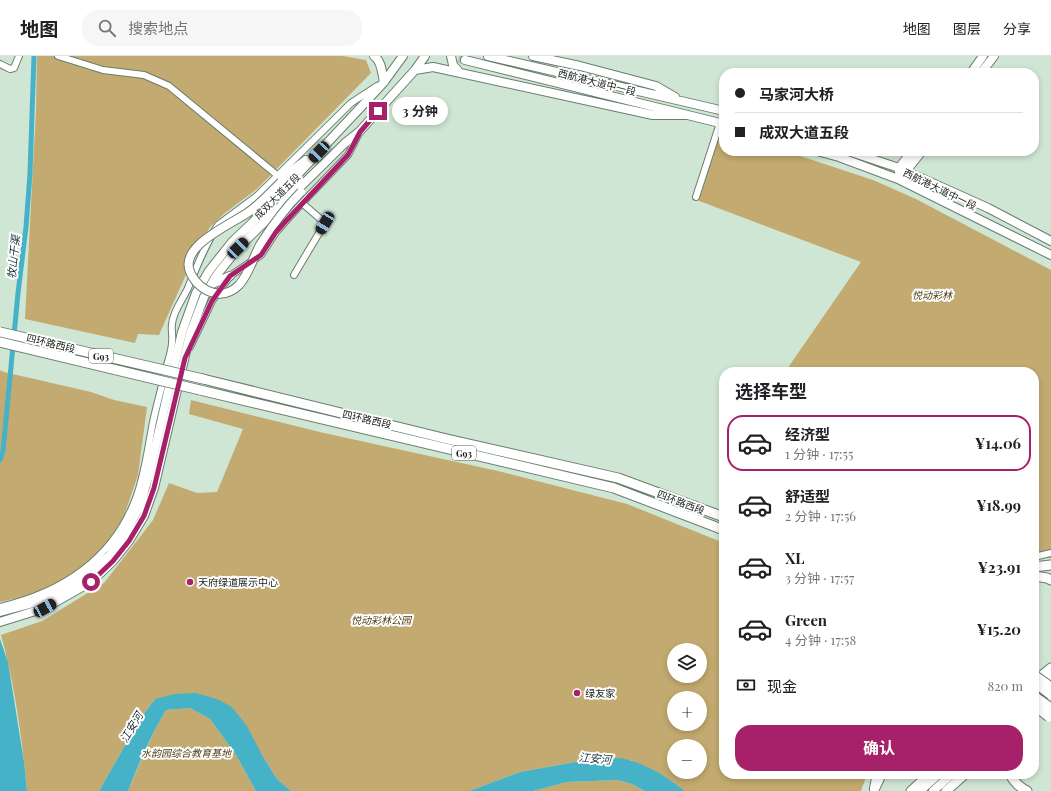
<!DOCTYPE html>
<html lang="zh">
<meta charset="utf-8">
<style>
body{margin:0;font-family:"Playfair Display","Noto Sans SC",serif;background:#f6f6f6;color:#202124;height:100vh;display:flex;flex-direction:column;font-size:15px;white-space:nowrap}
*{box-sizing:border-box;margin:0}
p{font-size:13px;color:#757577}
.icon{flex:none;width:22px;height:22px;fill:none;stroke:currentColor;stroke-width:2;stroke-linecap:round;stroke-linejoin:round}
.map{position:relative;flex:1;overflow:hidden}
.sheet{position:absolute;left:719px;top:311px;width:320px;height:412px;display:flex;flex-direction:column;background:#fff;border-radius:16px;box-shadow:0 2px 6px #0003}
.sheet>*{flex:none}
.top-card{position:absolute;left:719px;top:12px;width:320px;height:88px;border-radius:16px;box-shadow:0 2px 6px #0003;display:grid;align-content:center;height:88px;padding:0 16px;background:#fff}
.tools{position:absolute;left:667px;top:587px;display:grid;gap:8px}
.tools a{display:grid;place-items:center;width:40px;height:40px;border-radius:50%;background:#fff;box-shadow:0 2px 6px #0003;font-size:20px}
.end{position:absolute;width:18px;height:18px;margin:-9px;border:5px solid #a7216a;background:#fff;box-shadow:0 0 0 2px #fff}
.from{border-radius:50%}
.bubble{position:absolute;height:28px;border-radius:14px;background:#fff;box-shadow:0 2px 6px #0003;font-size:13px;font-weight:700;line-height:28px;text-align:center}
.car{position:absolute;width:12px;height:24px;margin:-12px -6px;border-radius:5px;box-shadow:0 0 3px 1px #0007;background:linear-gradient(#222 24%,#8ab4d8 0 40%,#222 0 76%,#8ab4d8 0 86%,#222 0)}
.top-card b{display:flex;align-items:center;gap:14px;height:38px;font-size:15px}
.top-card b+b{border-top:1px solid #e0e0e0}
.top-card i{width:10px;height:10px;background:#202124}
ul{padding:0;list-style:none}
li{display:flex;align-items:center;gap:12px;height:56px;margin:0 8px 6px;padding:0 8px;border:2px solid transparent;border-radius:16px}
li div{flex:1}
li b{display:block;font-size:15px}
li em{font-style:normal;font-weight:700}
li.on{border-color:#a7216a}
li>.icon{width:36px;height:36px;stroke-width:1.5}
h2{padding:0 16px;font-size:18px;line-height:48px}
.pay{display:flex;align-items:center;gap:10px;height:44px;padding:0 16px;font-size:15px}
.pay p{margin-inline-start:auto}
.cta{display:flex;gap:8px;margin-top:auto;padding:8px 16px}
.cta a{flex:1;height:46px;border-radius:16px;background:#a7216a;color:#fff;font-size:16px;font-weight:700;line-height:46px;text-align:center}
header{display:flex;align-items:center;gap:24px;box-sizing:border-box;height:56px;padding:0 20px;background:#fff;border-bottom:1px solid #e0e0e0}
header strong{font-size:19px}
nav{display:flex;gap:22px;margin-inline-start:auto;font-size:14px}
.search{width:280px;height:36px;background:#f6f6f6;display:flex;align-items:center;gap:10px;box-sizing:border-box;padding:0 14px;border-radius:16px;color:#757577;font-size:15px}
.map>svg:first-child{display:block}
.green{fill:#c3aa70;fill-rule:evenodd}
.water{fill:#45b2c7}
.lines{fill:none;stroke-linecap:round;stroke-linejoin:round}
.canal{stroke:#45b2c7;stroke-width:5}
.major-tunnel{stroke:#abbeae;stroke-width:8;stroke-dasharray:8 4;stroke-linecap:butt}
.minor-casing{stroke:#697d6d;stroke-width:8}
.major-casing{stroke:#697d6d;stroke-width:10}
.highway-casing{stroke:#697d6d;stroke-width:11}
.minor{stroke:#fff;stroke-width:6}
.major{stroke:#fff;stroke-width:8}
.highway{stroke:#fff;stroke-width:9}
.major-bridge-casing{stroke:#697d6d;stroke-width:10;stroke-linecap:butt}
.highway-bridge-casing{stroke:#697d6d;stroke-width:11;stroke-linecap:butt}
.major-bridge{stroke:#fff;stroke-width:8}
.highway-bridge{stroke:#fff;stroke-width:9}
.route{stroke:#a7216a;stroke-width:5}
.poi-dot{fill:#a7216a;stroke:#fff;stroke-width:1.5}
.labels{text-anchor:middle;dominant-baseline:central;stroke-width:4;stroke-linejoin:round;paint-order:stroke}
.shield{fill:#fff;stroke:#5d625d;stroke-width:1}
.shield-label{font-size:9px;font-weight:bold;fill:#171e18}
.street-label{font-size:10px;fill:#171e18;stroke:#fff}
.park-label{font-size:10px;font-style:italic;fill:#4d3d12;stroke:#fff}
.poi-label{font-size:10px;fill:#171e18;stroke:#fff;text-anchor:start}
.water-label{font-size:11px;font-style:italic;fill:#1c3439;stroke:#fff}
</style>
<header>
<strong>地图</strong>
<div class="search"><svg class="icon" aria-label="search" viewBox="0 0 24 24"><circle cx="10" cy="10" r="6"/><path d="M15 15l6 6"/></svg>搜索地点</div>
<nav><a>地图</a><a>图层</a><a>分享</a></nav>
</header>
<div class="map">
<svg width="1051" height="735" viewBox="0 0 1051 735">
<rect width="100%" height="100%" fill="#d0e6d4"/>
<path class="green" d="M37 0H343L366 4 371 17 257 133 225 157 210 171 197 194 159 279 138 278 135 287 25 263 36 54Z
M721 76 724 77V95H785L873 124 916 143 1051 214V502L1034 503V316H785L861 206 694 143Z
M0 314 4 316 91 336 114 344 147 351 138 419 123 463 104 491 72 519 37 538 0 546Z
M191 344 324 377 498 415 627 448 724 487V718H867L861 735H685L673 726 652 714 630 704 581 705 520 716 469 735H291L277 723 232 651 155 643 140 663 99 735H27C22 683 15 629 1 579L42 565 104 527 153 464 169 427 197 437 217 436 243 373 189 358ZM674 594H700V620H674ZM674 642H700V668H674ZM674 690H700V716H674Z
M190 652 210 663 236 699 256 735H128C140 707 151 679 166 654Z
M618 724 632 728 645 735H533L567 726Z"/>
<path class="water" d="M0 583 8 606 24 706 27 735H0Z
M196 637 217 643 232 651 247 670 262 699 277 723 291 735H256L236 699 210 663 190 652 166 654C151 679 139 707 128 735H99L140 663 155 643 175 638Z
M620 702C644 706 667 721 685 735H645L632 728 618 724 567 726 533 735H469L520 716 581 705Z"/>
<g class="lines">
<path class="canal" d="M0 404 3 395 18 237 26 171 30 118 34 0"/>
<path class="major-tunnel" d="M447 0 465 4"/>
<g class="minor-casing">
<path id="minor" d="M58 0 103 14 144 19 169 30 277 119
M0 8 10 13 14 12 19 0
M696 141 720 67
M294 219 325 167 302 147
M190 291 212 245 230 220 261 199 276 176 302 147 348 99 359 77
M1034 501 1051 497
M0 551C61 537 113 504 136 442 145 418 148 391 153 366 157 348 162 330 166 313 168 304 172 295 172 286 173 280 171 274 172 268 173 255 183 243 188 232 197 210 205 189 218 169L257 140 351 47 377 30
M873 732 876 718"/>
</g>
<g class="major-casing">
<path id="major" d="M374 0C382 5 382 18 384 26
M451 0 453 9 460 17
M488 0 724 55
M533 0 580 10 656 30 675 41
M465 4 724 68
M415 14 433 11 653 59H688
M971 17 983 0
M981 17 994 0
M817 95 839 101 898 123 1051 199
M848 95 899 112 988 152 1051 185
M899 116V112L912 95
M903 119 922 95
M281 126 290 116 306 104
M212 228 230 220
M0 556 41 545 68 532 90 516 109 500 120 485 139 452 148 422 182 276 196 237 209 215 232 186 252 167 361 51 384 26 403 0
M0 566 45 552 91 526 113 505 129 485 144 460 154 432 190 278 204 241 216 220 238 192 345 87 359 76 415 14 425 0
M1034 634 1051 619
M874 735 882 718
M920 735 939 718
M933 735 952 718"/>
</g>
<g class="highway-casing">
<path id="highway" d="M203 323 447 383 618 422 724 461
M200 334 614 432 724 474
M1034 511 1051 509
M1034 520 1047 522 1051 524
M1034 626 1051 612
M1010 718C1014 726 1019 731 1027 735
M911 735 930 718
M946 735 965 718"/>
</g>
<use href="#minor" class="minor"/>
<use href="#major" class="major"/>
<use href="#highway" class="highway"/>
<g class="major-bridge-casing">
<path id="major-bridge" d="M281 126C271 136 261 147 250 155 233 168 176 190 191 218 196 228 203 234 214 237 223 239 232 236 239 229 249 218 253 202 260 189 272 170 285 152 301 136"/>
</g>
<g class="highway-bridge-casing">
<path id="highway-bridge" d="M0 276 203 323
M0 286 200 334
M1034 619 1051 631
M1034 626 1051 639
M1034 640 1051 652
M1034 649 1049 661"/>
</g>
<use href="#major-bridge" class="major-bridge"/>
<use href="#highway-bridge" class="highway-bridge"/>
</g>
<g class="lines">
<path class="route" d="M91 526 113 505 129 485 144 460 154 432 185 302 212 245 230 220 261 199 276 176 285 166 348 99 360 76 378 55"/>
</g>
<g class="poi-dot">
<circle cx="190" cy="526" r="4"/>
<circle cx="577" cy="637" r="4"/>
</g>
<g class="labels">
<g class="shield">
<rect x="89" y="293" width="24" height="14" rx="3"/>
<rect x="452" y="390" width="24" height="14" rx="3"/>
</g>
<g class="shield-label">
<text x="101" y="300">G93</text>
<text x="464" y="397">G93</text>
</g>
<g class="street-label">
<text transform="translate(597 26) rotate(14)">西航港大道中一段</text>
<text transform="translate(940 133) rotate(26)">西航港大道中一段</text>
<text transform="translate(277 140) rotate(-45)">成双大道五段</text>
<text transform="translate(51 287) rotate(14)">四环路西段</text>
<text transform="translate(367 363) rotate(13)">四环路西段</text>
<text transform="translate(681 446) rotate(21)">四环路西段</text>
</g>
<g class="park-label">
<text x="932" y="239">悦动彩林</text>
<text x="381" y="564">悦动彩林公园</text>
<text x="186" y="697">水韵园综合教育基地</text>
</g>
<g class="poi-label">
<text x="198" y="526">天府绿道展示中心</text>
<text x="585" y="637">绿友家</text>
</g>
<g class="water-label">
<text transform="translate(13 201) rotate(-84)">牧山干渠</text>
<text transform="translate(131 671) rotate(-59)">江安河</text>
<text transform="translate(595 702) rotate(5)">江安河</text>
</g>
</g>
</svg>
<div class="tools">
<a><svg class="icon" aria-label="layers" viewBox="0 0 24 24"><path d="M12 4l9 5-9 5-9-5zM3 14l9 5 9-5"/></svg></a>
<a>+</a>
<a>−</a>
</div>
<i class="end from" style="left:91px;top:526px"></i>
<i class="end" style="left:378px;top:55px"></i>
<div class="bubble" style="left:392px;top:41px;width:56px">3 分钟</div>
<i class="car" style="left:319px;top:96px;rotate:223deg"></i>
<i class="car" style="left:325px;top:167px;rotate:211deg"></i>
<i class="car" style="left:238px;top:192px;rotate:46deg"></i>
<i class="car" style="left:45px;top:552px;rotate:61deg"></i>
<div class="top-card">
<b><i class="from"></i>马家河大桥</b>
<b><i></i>成双大道五段</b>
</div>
<section class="sheet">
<h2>选择车型</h2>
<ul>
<li class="on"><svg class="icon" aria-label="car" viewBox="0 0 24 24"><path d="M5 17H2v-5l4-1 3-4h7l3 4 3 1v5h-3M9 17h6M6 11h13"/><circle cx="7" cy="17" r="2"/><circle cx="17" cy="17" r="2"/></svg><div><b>经济型</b><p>1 分钟 · 17:55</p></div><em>¥14.06</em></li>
<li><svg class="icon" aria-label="car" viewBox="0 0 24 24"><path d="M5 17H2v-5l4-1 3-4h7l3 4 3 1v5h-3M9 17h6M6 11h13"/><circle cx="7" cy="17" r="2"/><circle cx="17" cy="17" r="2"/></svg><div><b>舒适型</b><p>2 分钟 · 17:56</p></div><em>¥18.99</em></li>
<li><svg class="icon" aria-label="car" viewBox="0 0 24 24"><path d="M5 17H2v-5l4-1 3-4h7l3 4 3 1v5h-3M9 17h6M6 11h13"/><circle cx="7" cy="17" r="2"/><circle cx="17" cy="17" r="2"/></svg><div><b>XL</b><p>3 分钟 · 17:57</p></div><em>¥23.91</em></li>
<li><svg class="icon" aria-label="car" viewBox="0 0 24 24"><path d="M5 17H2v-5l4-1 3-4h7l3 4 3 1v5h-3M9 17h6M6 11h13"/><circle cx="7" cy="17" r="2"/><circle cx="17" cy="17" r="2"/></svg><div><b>Green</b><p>4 分钟 · 17:58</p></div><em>¥15.20</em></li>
</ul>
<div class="pay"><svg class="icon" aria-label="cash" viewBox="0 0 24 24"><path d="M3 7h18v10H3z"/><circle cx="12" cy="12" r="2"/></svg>现金<p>820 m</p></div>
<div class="cta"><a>确认</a></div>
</section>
</div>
